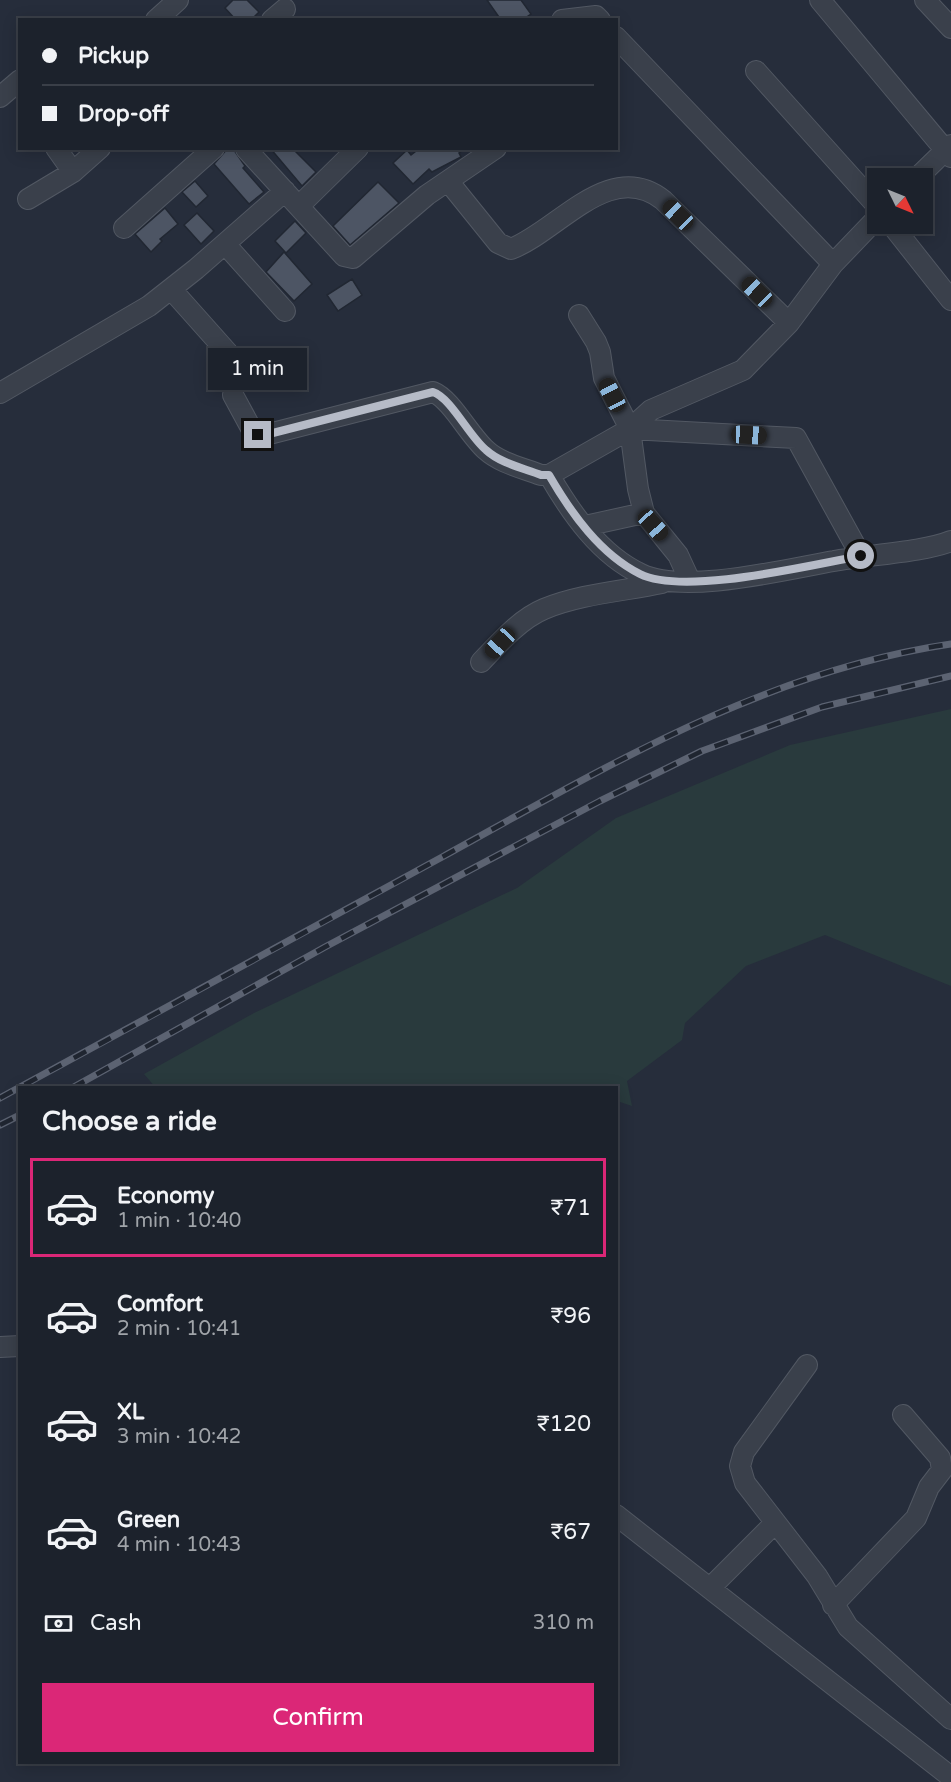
<!DOCTYPE html>
<meta charset="utf-8">
<style>
body{margin:0;font-family:"Varela Round",sans-serif;background:#252a34;color:#f1f3f6;height:100vh;display:flex;flex-direction:column;font-size:22px;white-space:nowrap}
*{box-sizing:border-box;margin:0}
p{font-size:20px;color:#a0a4a9}
.icon{flex:none;width:33px;height:33px;fill:none;stroke:currentColor;stroke-width:2;stroke-linecap:round;stroke-linejoin:round}
.map{position:relative;flex:1;overflow:hidden}
.drawer{position:absolute;left:18px;top:1086px;width:600px;height:678px;display:flex;flex-direction:column;background:#1c222c;border-radius:0px;box-shadow:0 3px 15px #0003,0 0 0 2px #3a3f48}
.drawer>*{flex:none}
.hud{position:absolute;left:18px;top:18px;width:600px;height:132px;border-radius:0px;box-shadow:0 3px 15px #0003,0 0 0 2px #3a3f48;display:grid;align-content:center;height:132px;padding:0 24px;background:#1c222c}
.needle{width:39px;rotate:133deg}
.tools{position:absolute;left:867px;top:168px;display:grid;gap:12px}
.tools a{display:grid;place-items:center;width:66px;height:66px;border-radius:0px;background:#1c222c;box-shadow:0 3px 15px #0003,0 0 0 2px #3a3f48;font-size:30px}
.end{position:absolute;width:27px;height:27px;margin:-14px;border:8px solid #b6bbc7;background:#111;box-shadow:0 0 0 3px #111}
.from{border-radius:50%}
.bubble{position:absolute;height:42px;border-radius:0px;background:#1c222c;box-shadow:0 3px 15px #0003,0 0 0 2px #3a3f48;font-size:20px;font-weight:600;line-height:42px;text-align:center}
.car{position:absolute;width:18px;height:36px;margin:-18px -9px;border-radius:8px;box-shadow:0 0 4px 2px #0007;background:linear-gradient(#222 24%,#8ab4d8 0 40%,#222 0 76%,#8ab4d8 0 86%,#222 0)}
.hud b{display:flex;align-items:center;gap:21px;height:57px;font-size:22px}
.hud b+b{border-top:2px solid #3a3f48}
.hud i{width:15px;height:15px;background:#f1f3f6}
ul{padding:0;list-style:none}
li{display:flex;align-items:center;gap:18px;height:99px;margin:0 12px 9px;padding:0 12px;border:3px solid transparent;border-radius:0px}
li div{flex:1}
li b{display:block;font-size:22px}
li em{font-style:normal;font-weight:600}
li.selected{border-color:#db2777}
li>.icon{width:54px;height:54px;stroke-width:1.5}
h2{padding:0 24px;font-size:27px;line-height:72px}
.pay{display:flex;align-items:center;gap:15px;height:66px;padding:0 24px;font-size:22px}
.pay p{margin-inline-start:auto}
.primary-button{display:flex;gap:12px;margin-top:auto;padding:12px 24px}
.primary-button a{flex:1;height:69px;border-radius:0px;background:#db2777;color:#fff;font-size:24px;font-weight:600;line-height:69px;text-align:center}
.map>svg:first-child{display:block}
.green{fill:#293a3d}
.building{fill:#4d5564;stroke:#212732;stroke-width:1.5}
.lines{fill:none;stroke-linecap:round;stroke-linejoin:round}
.minor-casing{stroke:#525863;stroke-width:22}
.minor{stroke:#3a404b;stroke-width:20}
.rail-casing{stroke:#5c6372;stroke-width:7}
.rail{stroke:#1f2530;stroke-width:4.5;stroke-dasharray:14;stroke-linecap:butt}
.route{stroke:#b6bbc7;stroke-width:8}
</style>
<div class="map">
<svg width="951" height="1782" viewBox="0 0 951 1782">
<rect width="100%" height="100%" fill="#262d3b"/>
<path class="green" d="M951 709V986L825 935 746 966 685 1023 682 1040 627 1081 632 1106 617 1101 616 1088H156L144 1074 254 1013 517 888 616 818 790 745Z"/>
<path class="building" d="M233 0H247L259 12 251 20H236L225 8Z
M487 0H521L531 14 522 20H501Z
M228 148 234 150 245 166 243 168 264 192 249 204 214 164Z
M270 148H292L316 172 302 186Z
M420 148H466L459 153 461 157 432 172 429 169 413 184 393 163 407 150 411 155Z
M195 181 208 196 196 207 182 192Z
M378 182 399 203 350 245 333 226Z
M165 208 178 224 160 239 162 241 151 252 135 234Z
M197 213 214 231 201 244 184 225Z
M295 221 306 233 286 253 275 241Z
M284 252 312 284 294 301 266 272Z
M352 279 362 295 338 311 327 295Z"/>
<g class="lines">
<g class="minor-casing">
<path id="minor" d="M820 0 951 157
M925 0 951 28
M156 20 178 0
M272 20 285 9
M562 20 596 16 600 20
M616 37 833 264
M756 71 878 207
M0 97 20 80
M56 148 73 172
M246 149 344 256 353 258 427 195 496 148
M917 178 951 145
M448 181 498 243 511 249C558 231 610 158 663 200L789 323
M28 199 73 172 100 148
M299 206 358 148
M891 224 951 300
M124 228 214 148
M225 244 285 311
M171 289 228 353
M579 315 596 342 600 352 604 378 630 429 638 489 644 513 678 555 690 581
M0 393 149 306 196 269 285 191
M233 395 252 430 265 435 433 392C451 399 469 435 486 450 500 463 523 468 541 475H549L630 429 651 410 743 370 789 323 833 264 878 217
M630 429 796 438 861 556
M549 475C571 513 600 555 641 574 684 595 787 569 834 561 865 555 925 552 951 541
M585 526 644 513
M481 662C499 643 520 619 544 609 580 594 624 591 662 583
M0 1347 20 1346
M807 1365 744 1452 740 1466 745 1483 817 1576 848 1627 951 1719
M616 1515 951 1777
M710 1588 775 1523
M833 1605 916 1518 929 1487 942 1470 940 1458 903 1415"/>
</g>
<use href="#minor" class="minor"/>
<g class="rail-casing">
<path id="rail" d="M72 1088 325 947 600 801 702 751 822 707 951 676
M0 1098C148 1018 296 937 444 856 606 767 765 671 951 644
M0 1125 20 1115"/>
</g>
<use href="#rail" class="rail"/>
</g>
<g class="lines">
<path class="route" d="M258 435H265L433 392C451 398 469 436 486 450 500 463 523 468 541 475H549C571 513 600 554 640 574 684 596 810 565 861 556"/>
</g>
</svg>
<div class="tools">
<a><svg class="needle" viewBox="-14 -14 28 28"><path d="M0-13l5 13h-10z" fill="#e53935"/><path d="M0 13l5-13h-10z" fill="#a0a4a9"/></svg></a>
</div>
<i class="end from" style="left:861px;top:556px"></i>
<i class="end" style="left:258px;top:435px"></i>
<div class="bubble" style="left:208px;top:348px;width:99px">1 min</div>
<i class="car" style="left:678px;top:215px;rotate:314deg"></i>
<i class="car" style="left:757px;top:292px;rotate:314deg"></i>
<i class="car" style="left:612px;top:395px;rotate:332deg"></i>
<i class="car" style="left:749px;top:435px;rotate:93deg"></i>
<i class="car" style="left:653px;top:525px;rotate:138deg"></i>
<i class="car" style="left:500px;top:643px;rotate:223deg"></i>
<div class="hud">
<b><i class="from"></i>Pickup</b>
<b><i></i>Drop-off</b>
</div>
<section class="drawer">
<h2>Choose a ride</h2>
<ul>
<li class="selected"><svg class="icon" aria-label="car" viewBox="0 0 24 24"><path d="M5 17H2v-5l4-1 3-4h7l3 4 3 1v5h-3M9 17h6M6 11h13"/><circle cx="7" cy="17" r="2"/><circle cx="17" cy="17" r="2"/></svg><div><b>Economy</b><p>1 min · 10:40</p></div><em>₹71</em></li>
<li><svg class="icon" aria-label="car" viewBox="0 0 24 24"><path d="M5 17H2v-5l4-1 3-4h7l3 4 3 1v5h-3M9 17h6M6 11h13"/><circle cx="7" cy="17" r="2"/><circle cx="17" cy="17" r="2"/></svg><div><b>Comfort</b><p>2 min · 10:41</p></div><em>₹96</em></li>
<li><svg class="icon" aria-label="car" viewBox="0 0 24 24"><path d="M5 17H2v-5l4-1 3-4h7l3 4 3 1v5h-3M9 17h6M6 11h13"/><circle cx="7" cy="17" r="2"/><circle cx="17" cy="17" r="2"/></svg><div><b>XL</b><p>3 min · 10:42</p></div><em>₹120</em></li>
<li><svg class="icon" aria-label="car" viewBox="0 0 24 24"><path d="M5 17H2v-5l4-1 3-4h7l3 4 3 1v5h-3M9 17h6M6 11h13"/><circle cx="7" cy="17" r="2"/><circle cx="17" cy="17" r="2"/></svg><div><b>Green</b><p>4 min · 10:43</p></div><em>₹67</em></li>
</ul>
<div class="pay"><svg class="icon" aria-label="cash" viewBox="0 0 24 24"><path d="M3 7h18v10H3z"/><circle cx="12" cy="12" r="2"/></svg>Cash<p>310 m</p></div>
<div class="primary-button"><a>Confirm</a></div>
</section>
</div>
